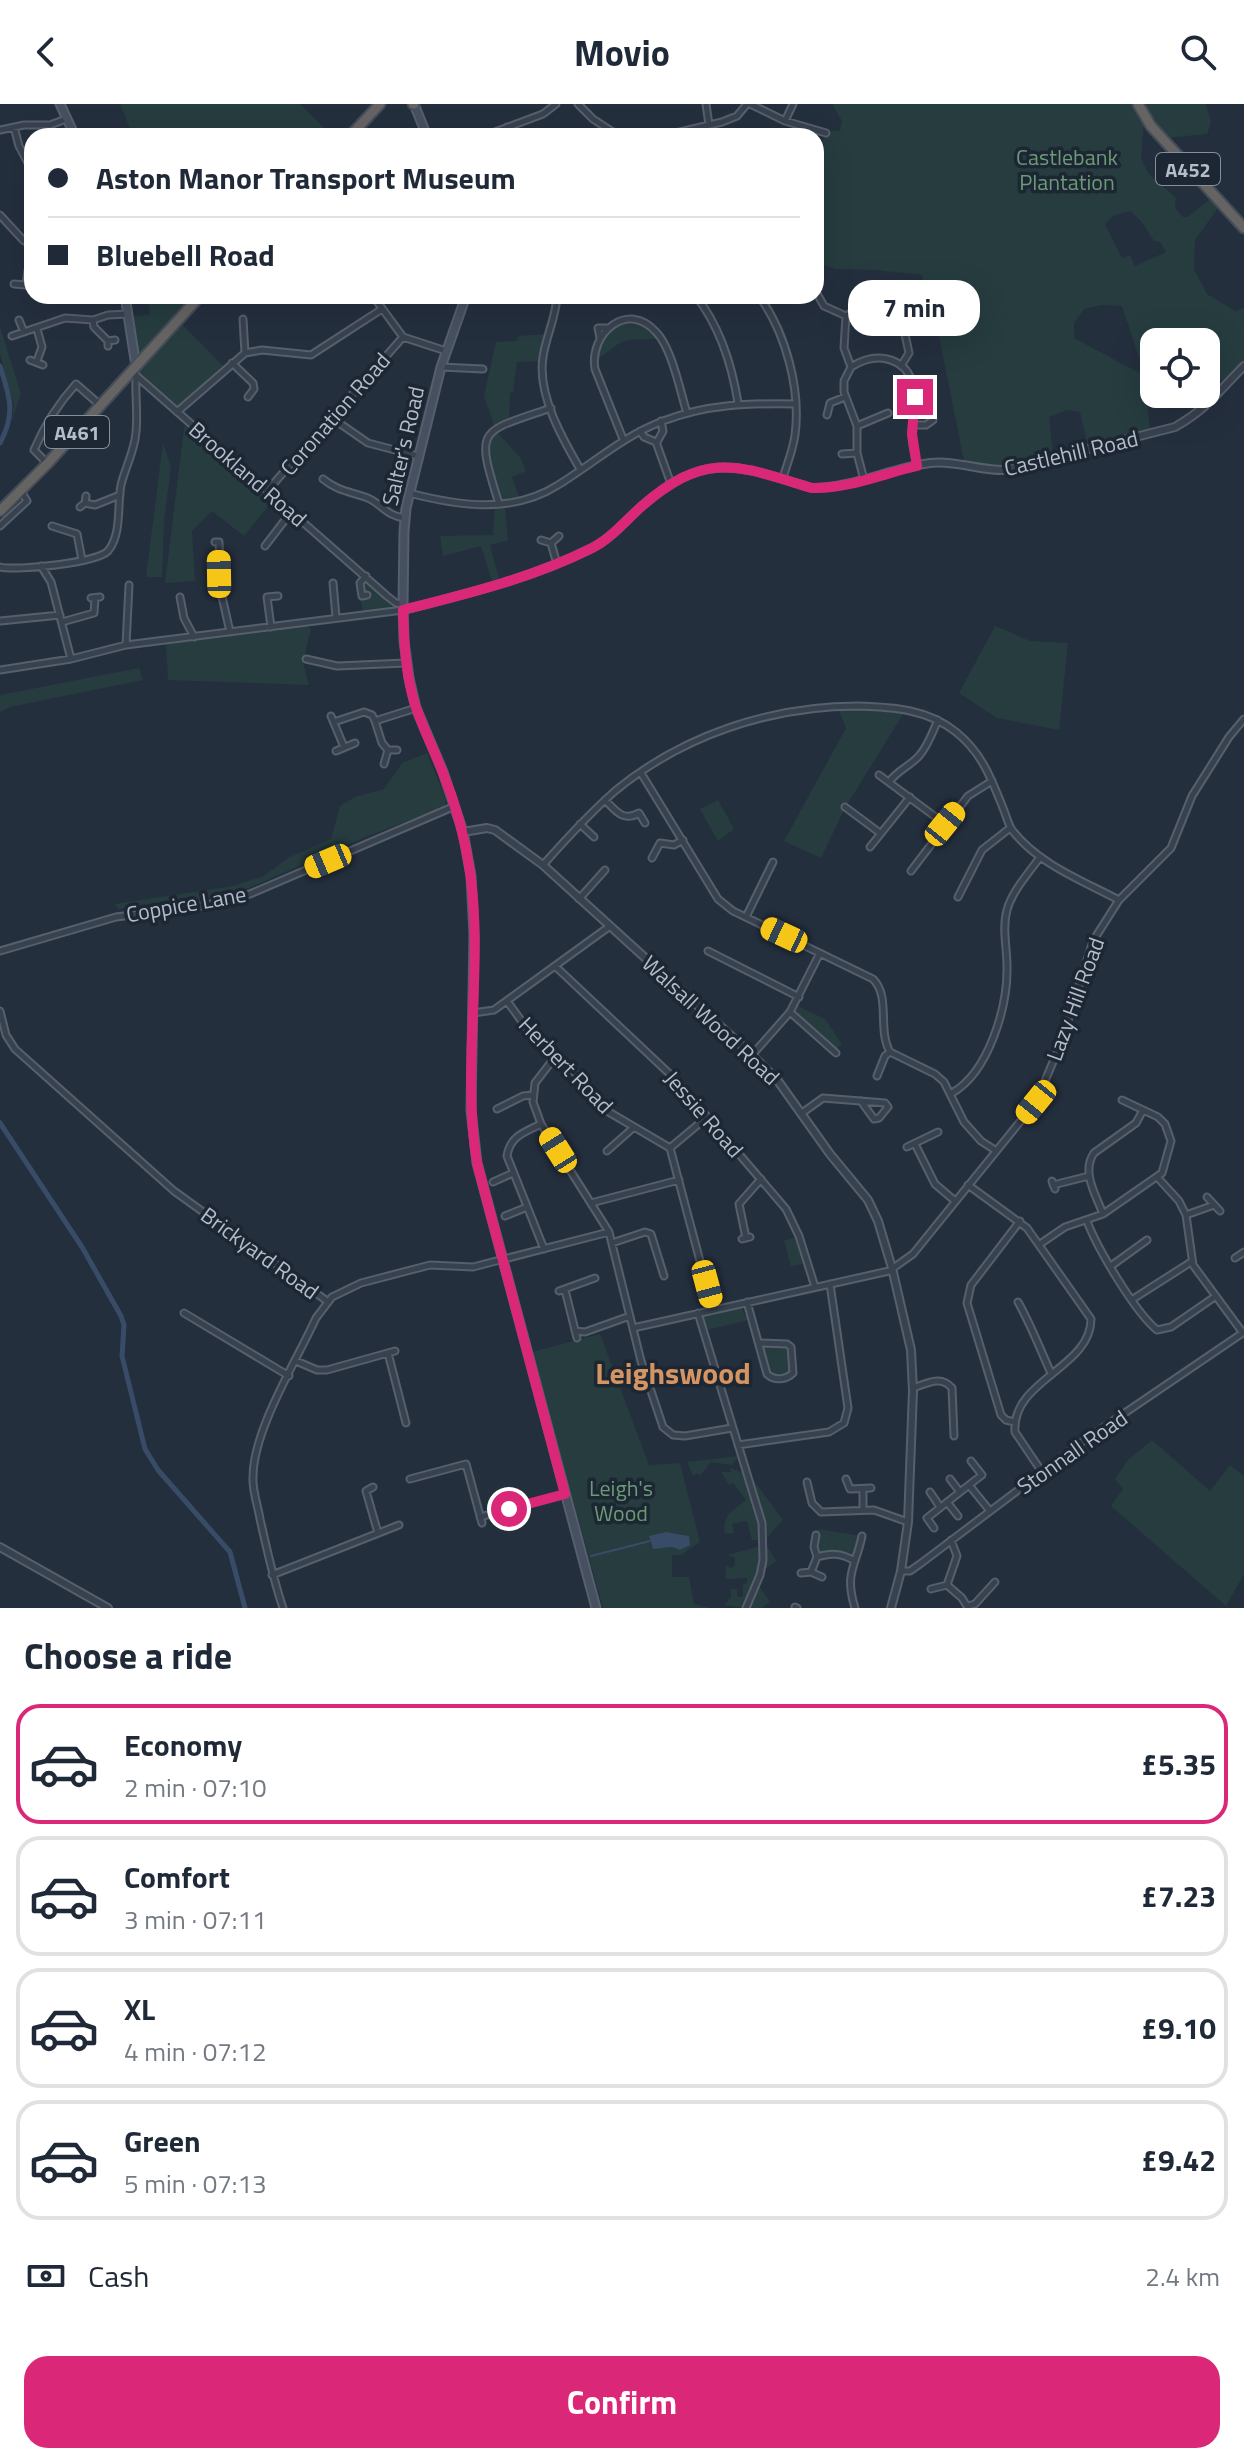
<!DOCTYPE html>
<meta charset="utf-8">
<style>
body{margin:0;font-family:"Titillium Web",sans-serif;background:#f2f2f3;color:#1f2937;height:100vh;display:flex;flex-direction:column;font-size:30px;white-space:nowrap}
*{box-sizing:border-box;margin:0}
p{font-size:26px;color:#747a83}
.icon{flex:none;width:44px;height:44px;fill:none;stroke:currentColor;stroke-width:2;stroke-linecap:round;stroke-linejoin:round}
.map{position:relative;height:1504px;overflow:hidden}
.sheet{display:flex;flex-direction:column;background:#fff;flex:1}
.sheet>*{flex:none}
.banner{position:absolute;left:24px;top:24px;width:800px;height:176px;border-radius:24px;box-shadow:0 8px 32px #0002;display:grid;align-content:center;height:176px;padding:0 24px;background:#fff}
.buttons{position:absolute;left:1140px;top:224px;display:grid;gap:16px}
.buttons a{display:grid;place-items:center;width:80px;height:80px;border-radius:16px;background:#fff;box-shadow:0 8px 32px #0002;font-size:40px}
.end{position:absolute;width:36px;height:36px;margin:-18px;border:10px solid #db2777;background:#fff;box-shadow:0 0 0 4px #fff}
.from{border-radius:50%}
.bubble{position:absolute;height:56px;border-radius:24px;background:#fff;box-shadow:0 8px 32px #0002;font-size:26px;font-weight:700;line-height:56px;text-align:center}
.car{position:absolute;width:24px;height:48px;margin:-24px -12px;border-radius:10px;box-shadow:0 0 6px 2px #0007;background:linear-gradient(#f5c518 24%,#345 0 40%,#f5c518 0 76%,#345 0 86%,#f5c518 0)}
.banner b{display:flex;align-items:center;gap:28px;height:76px;font-size:30px}
.banner b+b{border-top:2px solid #e0e1e3}
.banner i{width:20px;height:20px;background:#1f2937}
ul{padding:0;list-style:none}
li{display:flex;align-items:center;gap:24px;height:120px;margin:0 16px 12px;padding:0 8px;border:4px solid #e0e1e3;border-radius:24px}
li div{flex:1}
li b{display:block;font-size:30px}
li em{font-style:normal;font-weight:700}
li.selected{border-color:#db2777}
li>.icon{width:72px;height:72px;stroke-width:1.5}
h2{padding:0 24px;font-size:36px;line-height:96px}
.pay{display:flex;align-items:center;gap:20px;height:88px;padding:0 24px;font-size:30px}
.pay p{margin-inline-start:auto}
.cta{display:flex;gap:16px;margin-top:auto;padding:16px 24px}
.cta a{flex:1;height:92px;border-radius:24px;background:#db2777;color:#fff;font-size:32px;font-weight:700;line-height:92px;text-align:center}
header{display:flex;justify-content:space-between;align-items:center;height:104px;padding:0 24px;background:#fff;font-size:36px;font-weight:700}
.map>svg:first-child{display:block}
.green{fill:#263c3f;fill-rule:evenodd}
.water{fill:#394c67}
.lines{fill:none;stroke-linecap:round;stroke-linejoin:round}
.stream{stroke:#394c67;stroke-width:2}
.canal{stroke:#394c67;stroke-width:5}
.minor-casing{stroke:#565f6c;stroke-width:9}
.tertiary-casing{stroke:#565f6c;stroke-width:10}
.secondary-casing{stroke:#565f6c;stroke-width:11}
.trunk-casing{stroke:#434c59;stroke-width:13}
.minor{stroke:#38414e;stroke-width:5}
.tertiary{stroke:#38414e;stroke-width:6}
.secondary{stroke:#465061;stroke-width:7}
.trunk{stroke:#656462;stroke-width:9}
.route{stroke:#db2777;stroke-width:10}
.labels{text-anchor:middle;dominant-baseline:central;stroke-width:7;stroke-linejoin:round;paint-order:stroke}
.shield{fill:#1d2633;stroke:#878f9c;stroke-width:2}
.shield-label{font-size:20px;font-weight:bold;fill:#b4bcc9}
.park-label{font-size:22px;fill:#6b9a76;stroke:#1d2633}
.street-label{font-size:22px;fill:#b4bcc9;stroke:#1d2633}
.district-label{font-size:30px;font-weight:bold;fill:#d59563;stroke:#1d2633}
</style>
<header><svg class="icon" aria-label="back" viewBox="0 0 24 24"><path d="M15 5l-7 7 7 7"/></svg>Movio<svg class="icon" aria-label="search" viewBox="0 0 24 24"><circle cx="10" cy="10" r="6"/><path d="M15 15l6 6"/></svg></header>
<div class="map">
<svg width="1244" height="1504" viewBox="0 0 1244 1504">
<rect width="100%" height="100%" fill="#242f3e"/>
<path class="green" d="M120 0H300L332 32H133Z
M832 0H1134L1144 20 1141 54 1148 69 1176 94 1175 104 1183 113H1188L1210 95 1218 104 1195 136 1194 165 1207 190 1235 207 1244 204V257L1224 280 1206 258V238H1154V266L1145 273 1150 328 1088 342 1080 308 1067 306 1049 313 1053 350 996 364 964 357 937 222 926 218 922 171 876 166 835 165 816 157V43L832 27 840 26 842 17ZM1130 107 1141 117 1154 137 1160 138 1166 148 1135 162 1130 151 1122 154 1105 120 1113 112ZM1102 201 1122 202 1145 272 1074 234V219L1084 205Z
M1143 0H1206L1211 19 1207 30 1166 34Z
M147 192H196L137 257 131 213 150 210Z
M181 219 223 262 177 304 135 267Z
M625 220 645 222 659 234C648 237 635 234 625 237 614 240 608 251 596 254 601 236 606 225 625 220Z
M0 223 21 290 12 316 14 301 0 250Z
M548 230 540 257 517 258 513 288 510 289 509 315 494 321 484 292 496 238 516 237 519 232Z
M185 317 274 395 244 432 212 407 192 427 195 477 165 479Z
M496 327 520 353 526 367 512 373 519 393 501 396C493 373 479 347 496 327Z
M163 339 171 363 164 417 162 473H146Z
M505 403 508 436 490 441 499 475 492 477 481 442 443 452 440 432 493 431 495 404Z
M365 477 390 497 391 503 363 508 360 493 369 492V486H364Z
M305 521 311 525 303 558 309 581 168 576 166 540Z
M995 522 1030 537 1068 539 1059 626 997 614 959 589Z
M139 564 143 576 10 603 0 608V591Z
M838 604 905 607 845 704 821 754 784 737 846 624Z
M427 649 446 695 444 703 363 734 249 784 198 798 170 797 118 805 115 800 233 782 264 772 288 754 331 735 340 702 355 693 384 685 402 659Z
M718 696 734 725 718 737 700 705Z
M798 902 825 915 842 940 836 945 833 943 796 910Z
M795 1133 803 1160 791 1162 784 1137Z
M741 1203 748 1216 707 1226 703 1212Z
M600 1230 649 1361 680 1359 700 1438 681 1451H672V1473H689L694 1500 710 1504H603L532 1248ZM666 1428 687 1431 688 1442 680 1446 672 1443 653 1444 649 1435Z
M762 1241 786 1242 790 1245 792 1268C784 1274 776 1273 768 1268Z
M1152 1336 1210 1387 1230 1361 1244 1372V1470L1226 1502 1111 1402 1123 1385 1115 1375 1128 1356Z
M739 1352 732 1361 711 1358 700 1372 698 1369 693 1372 687 1358Z
M731 1364 745 1370 762 1436H752L747 1417 732 1420 734 1429 725 1430C721 1412 733 1406 746 1396L733 1379 729 1381 721 1368H731Z
M746 1366 783 1416 764 1437 776 1457 759 1470 744 1504 724 1501 731 1493V1485H737V1493H743V1480L747 1479V1474L726 1475V1462L732 1464 735 1461V1454L728 1451 764 1441 762 1419Z
M819 1425 862 1432 853 1456 844 1451 817 1453 816 1431Z
M758 1480 770 1498 761 1504H747Z"/>
<path class="water" d="M666 1428 689 1432 690 1441 680 1446 672 1443 653 1445 649 1432Z"/>
<g class="lines">
<path class="stream" d="M591 1452 650 1437"/>
<path class="canal" d="M0 262C10 293 16 309 0 339
M0 1019 82 1143 121 1212 124 1221 122 1252 145 1345 158 1366 230 1448 245 1504"/>
<g class="minor-casing">
<path id="minor" d="M578 0 593 15 619 32
M706 0 709 21
M750 0 785 17 826 29
M785 17 793 0
M14 23 19 42 28 59
M507 23 510 32
M0 26 24 21H50L66 15
M484 32 543 10 556 0
M663 32 722 18 737 12 747 0
M0 111 23 136 32 141
M29 140 32 161
M14 180 26 181 28 166 32 162
M816 188 824 202 846 212
M373 192 403 233 446 247
M557 192C556 214 546 232 543 253 537 290 562 334 580 365
M696 192C720 223 732 261 738 299
M759 192C786 229 801 286 795 331 793 346 787 360 783 374
M243 215 245 249
M19 216 24 228
M93 217 94 223 108 237
M12 232 65 214 93 216 108 211 128 210
M600 234 598 224H608
M108 242V237L115 236
M30 256 43 261
M37 257 42 243 37 225
M232 259 253 279 254 285 248 293
M901 262 909 249 903 221V192
M441 263 483 265
M851 263 844 244 846 212 855 206 859 189
M132 268 387 492 396 499 403 500
M177 308 245 249 262 246 311 251 382 205
M827 311 830 299 845 293
M332 314 368 339 418 352
M913 321H926L933 316
M857 322 888 309
M640 327 644 333 656 338 671 380
M623 335 595 265C589 229 628 196 656 228 672 244 680 287 687 309
M657 338 663 327 661 317
M842 350 857 349
M47 359 34 346C45 320 57 301 76 280L100 301
M323 375C338 387 348 387 365 393 381 398 385 412 405 414
M864 376 857 349V322L844 288V277L851 263C862 256 874 252 887 255 924 264 912 303 912 331 912 341 915 352 917 362
M267 387 403 233
M409 389C459 402 513 410 558 381 594 359 623 332 663 317 707 300 749 299 796 300
M85 399 95 401 120 391
M499 400C475 323 478 329 551 304
M80 403 85 399 86 392
M0 422 27 397 21 387
M52 422 77 430 82 456
M541 436 551 439 559 432
M215 438H219L221 488 230 528
M551 439 557 460
M265 442 291 408
M41 462 51 478 71 555
M0 463C16 467 96 459 108 447 122 430 117 402 121 381 125 364 135 346 136 328 138 310 135 291 136 273
M366 472 360 479 362 492 367 491
M333 479 336 513
M180 493 184 514 194 533
M91 494 100 493
M0 517 60 511
M62 518 94 509 95 494
M271 523 267 493 278 492
M126 541 129 481
M306 555 337 562 406 559
M0 566 71 555 126 541 403 506
M331 612 344 643
M375 617 382 639 388 646 384 660
M334 618 364 608 372 611 375 617 416 604
M388 646H397
M336 647 355 639
M641 669 718 795 733 807 873 875C891 893 877 925 890 948L935 970 944 978 964 1018 981 1037 995 1046
M879 671 945 720
M889 678C898 666 910 662 919 652 928 642 933 627 938 616
M605 696C616 707 623 718 639 709L645 719
M845 703 880 729
M580 720 594 733
M870 743 910 693
M652 754 660 739 674 741 683 736
M543 761C566 735 589 710 615 687 683 631 771 602 858 602 893 603 927 605 956 628 982 649 991 674 1003 704 1006 711 1008 720 1012 726 1038 760 1083 777 1119 796
M911 767 968 692 992 677
M958 793 982 746 1010 724
M579 795 605 766
M746 813 773 758
M0 847 116 813 202 802 250 790 455 702
M708 847 799 893
M555 862 674 974 786 1105 799 1132 815 1183
M507 897 533 933 575 969 607 1007 670 1044
M0 907 6 931 15 945 174 1087 327 1197
M790 908 836 949
M473 909 494 906 610 822
M752 951 790 908 820 849
M555 953 535 979 533 998 541 1020 609 1128 641 1257 663 1323 673 1331 685 1332 732 1324
M877 972 885 952 890 948
M952 989C989 968 1008 902 1007 862 1007 844 1002 824 1007 806 1012 787 1029 769 1040 753
M497 1005 523 992 532 991
M802 1009 823 994 885 999 888 1003 879 1014 874 1015 861 997
M541 1020C525 1028 510 1032 507 1052L544 1145
M915 1040 935 1080 955 1097
M907 1043 938 1028
M670 1044 713 1206
M670 1044 707 1013
M607 1047 633 1024
M1158 1074 1179 1097 1186 1111 1193 1161 1243 1229
M1052 1077 1055 1085
M493 1078 513 1069
M968 1081 1027 1124 1091 1215C1091 1264 1011 1276 1015 1328L1042 1368
M1053 1081 1089 1072
M1207 1093 1220 1107
M591 1099 679 1076
M1103 1110C1096 1091 1081 1068 1094 1049L1136 1019 1143 1006
M1186 1111 1214 1101
M505 1112 527 1103
M1087 1117C1097 1144 1135 1208 1157 1226L1171 1223 1216 1192
M746 1134 739 1100 761 1075
M742 1135 750 1133
M612 1139 645 1128 651 1130 664 1172
M1040 1140 1065 1123 1103 1110 1162 1069 1171 1037 1165 1020 1158 1013 1122 996
M1235 1154 1244 1148
M1111 1162 1147 1136
M565 1186 577 1234
M559 1187 595 1174
M1133 1195 1191 1158
M747 1198 767 1270C774 1277 786 1276 793 1269L791 1243 787 1240 759 1239
M1018 1198C1031 1221 1040 1245 1051 1269
M184 1209 289 1272
M698 1209 762 1419 763 1456 760 1471 746 1504
M633 1224 889 1167 913 1150 1036 998 1061 939 1093 837 1119 796 1171 744 1192 692 1229 633 1244 615
M575 1227 585 1228 630 1212
M388 1249 406 1319
M296 1257 317 1266H327L395 1247
M913 1284C928 1279 941 1271 952 1284L954 1332
M1015 1318 1006 1316 1001 1311 967 1199 971 1181 1020 1117
M738 1341 829 1328 844 1319 848 1304 830 1180
M410 1375 466 1360 482 1419
M846 1375 850 1385 871 1384
M950 1375 960 1388
M807 1378 812 1399 821 1408 874 1406 908 1418
M969 1381 982 1371 971 1357
M373 1383 366 1387 378 1429
M930 1388 940 1403
M947 1398 958 1412
M863 1405V1385
M480 1413 565 1390
M934 1424 927 1414 969 1381 990 1407
M816 1431 814 1443 817 1453
M951 1436 957 1452 947 1481 962 1494 968 1504
M901 1467H910L920 1460 1082 1338 1244 1228
M811 1468 817 1453C831 1449 840 1449 853 1456
M801 1469 811 1468 822 1473
M272 1471 399 1421
M931 1485 947 1481
M968 1502 975 1500 995 1478
M795 1503 797 1504
M283 1504C273 1475 267 1445 260 1415 258 1402 252 1386 253 1373 253 1326 296 1258 316 1214L332 1193 361 1179 430 1161 473 1163 609 1128
M855 1504C844 1469 856 1462 862 1432"/>
</g>
<g class="tertiary-casing">
<path id="tertiary" d="M403 506C466 490 532 474 590 445 610 436 626 416 642 402 708 345 738 362 812 384 853 384 890 364 930 359 956 356 980 367 1006 366L1175 323C1208 304 1218 288 1244 262
M463 728 487 724 495 726 543 761 752 951 778 977 830 1050 868 1096 878 1117 892 1164 911 1246 913 1287 908 1418 901 1467 891 1504
M0 1443 108 1504"/>
</g>
<g class="secondary-casing">
<path id="secondary" d="M60 0 75 32
M414 0 427 32
M125 192 136 262
M466 192 441 263 406 404 404 428 403 500 404 537 409 574 416 604 443 668 463 728 471 772 474 831 471 1006 477 1059 596 1504"/>
</g>
<g class="trunk-casing">
<path id="trunk" d="M413 0H414
M1138 0 1151 22 1244 124
M350 32 380 0
M0 407 47 360 200 192"/>
</g>
<use href="#minor" class="minor"/>
<use href="#tertiary" class="tertiary"/>
<use href="#secondary" class="secondary"/>
<use href="#trunk" class="trunk"/>
</g>
<g class="lines">
<path class="route" d="M509 1405 565 1390 477 1059C461 963 484 864 470 768 465 734 456 701 443 669 433 642 419 618 412 590 405 562 404 534 403 506 466 490 532 474 590 445 610 436 626 416 642 402 708 345 738 362 812 384 848 385 882 370 917 362L912 330 915 293"/>
</g>
<g class="labels">
<g class="shield">
<rect x="1156" y="49" width="64" height="32" rx="6"/>
<rect x="45" y="312" width="64" height="32" rx="6"/>
</g>
<g class="shield-label">
<text x="1188" y="65">A452</text>
<text x="77" y="328">A461</text>
</g>
<g class="park-label">
<text x="1067" y="53">Castlebank<tspan x="1067" dy="25">Plantation</tspan></text>
<text x="621" y="1384">Leigh's<tspan x="621" dy="25">Wood</tspan></text>
</g>
<g class="street-label">
<text transform="translate(335 310) rotate(-49)">Coronation Road</text>
<text transform="translate(403 342) rotate(-77)">Salter's Road</text>
<text transform="translate(1071 349) rotate(-13)">Castlehill Road</text>
<text transform="translate(248 370) rotate(41)">Brookland Road</text>
<text transform="translate(186 800) rotate(-10)">Coppice Lane</text>
<text transform="translate(1075 895) rotate(-70)">Lazy Hill Road</text>
<text transform="translate(711 916) rotate(43)">Walsall Wood Road</text>
<text transform="translate(566 961) rotate(46)">Herbert Road</text>
<text transform="translate(704 1010) rotate(49)">Jessie Road</text>
<text transform="translate(260 1149) rotate(36)">Brickyard Road</text>
<text transform="translate(1072 1348) rotate(-35)">Stonnall Road</text>
</g>
<g class="district-label">
<text x="673" y="1269">Leighswood</text>
</g>
</g>
</svg>
<div class="buttons">
<a><svg class="icon" aria-label="locate" viewBox="0 0 24 24"><circle cx="12" cy="12" r="6"/><path d="M12 2v4M12 18v4M2 12h4M18 12h4"/></svg></a>
</div>
<i class="end from" style="left:509px;top:1405px"></i>
<i class="end" style="left:915px;top:293px"></i>
<div class="bubble" style="left:848px;top:176px;width:132px">7 min</div>
<i class="car" style="left:219px;top:470px;rotate:359deg"></i>
<i class="car" style="left:945px;top:720px;rotate:39deg"></i>
<i class="car" style="left:328px;top:757px;rotate:247deg"></i>
<i class="car" style="left:784px;top:831px;rotate:295deg"></i>
<i class="car" style="left:1036px;top:998px;rotate:219deg"></i>
<i class="car" style="left:558px;top:1046px;rotate:328deg"></i>
<i class="car" style="left:707px;top:1180px;rotate:165deg"></i>
<div class="banner">
<b><i class="from"></i>Aston Manor Transport Museum</b>
<b><i></i>Bluebell Road</b>
</div>
</div>
<section class="sheet">
<h2>Choose a ride</h2>
<ul>
<li class="selected"><svg class="icon" aria-label="car" viewBox="0 0 24 24"><path d="M5 17H2v-5l4-1 3-4h7l3 4 3 1v5h-3M9 17h6M6 11h13"/><circle cx="7" cy="17" r="2"/><circle cx="17" cy="17" r="2"/></svg><div><b>Economy</b><p>2 min · 07:10</p></div><em>£5.35</em></li>
<li><svg class="icon" aria-label="car" viewBox="0 0 24 24"><path d="M5 17H2v-5l4-1 3-4h7l3 4 3 1v5h-3M9 17h6M6 11h13"/><circle cx="7" cy="17" r="2"/><circle cx="17" cy="17" r="2"/></svg><div><b>Comfort</b><p>3 min · 07:11</p></div><em>£7.23</em></li>
<li><svg class="icon" aria-label="car" viewBox="0 0 24 24"><path d="M5 17H2v-5l4-1 3-4h7l3 4 3 1v5h-3M9 17h6M6 11h13"/><circle cx="7" cy="17" r="2"/><circle cx="17" cy="17" r="2"/></svg><div><b>XL</b><p>4 min · 07:12</p></div><em>£9.10</em></li>
<li><svg class="icon" aria-label="car" viewBox="0 0 24 24"><path d="M5 17H2v-5l4-1 3-4h7l3 4 3 1v5h-3M9 17h6M6 11h13"/><circle cx="7" cy="17" r="2"/><circle cx="17" cy="17" r="2"/></svg><div><b>Green</b><p>5 min · 07:13</p></div><em>£9.42</em></li>
</ul>
<div class="pay"><svg class="icon" aria-label="cash" viewBox="0 0 24 24"><path d="M3 7h18v10H3z"/><circle cx="12" cy="12" r="2"/></svg>Cash<p>2.4 km</p></div>
<div class="cta"><a>Confirm</a></div>
</section>
